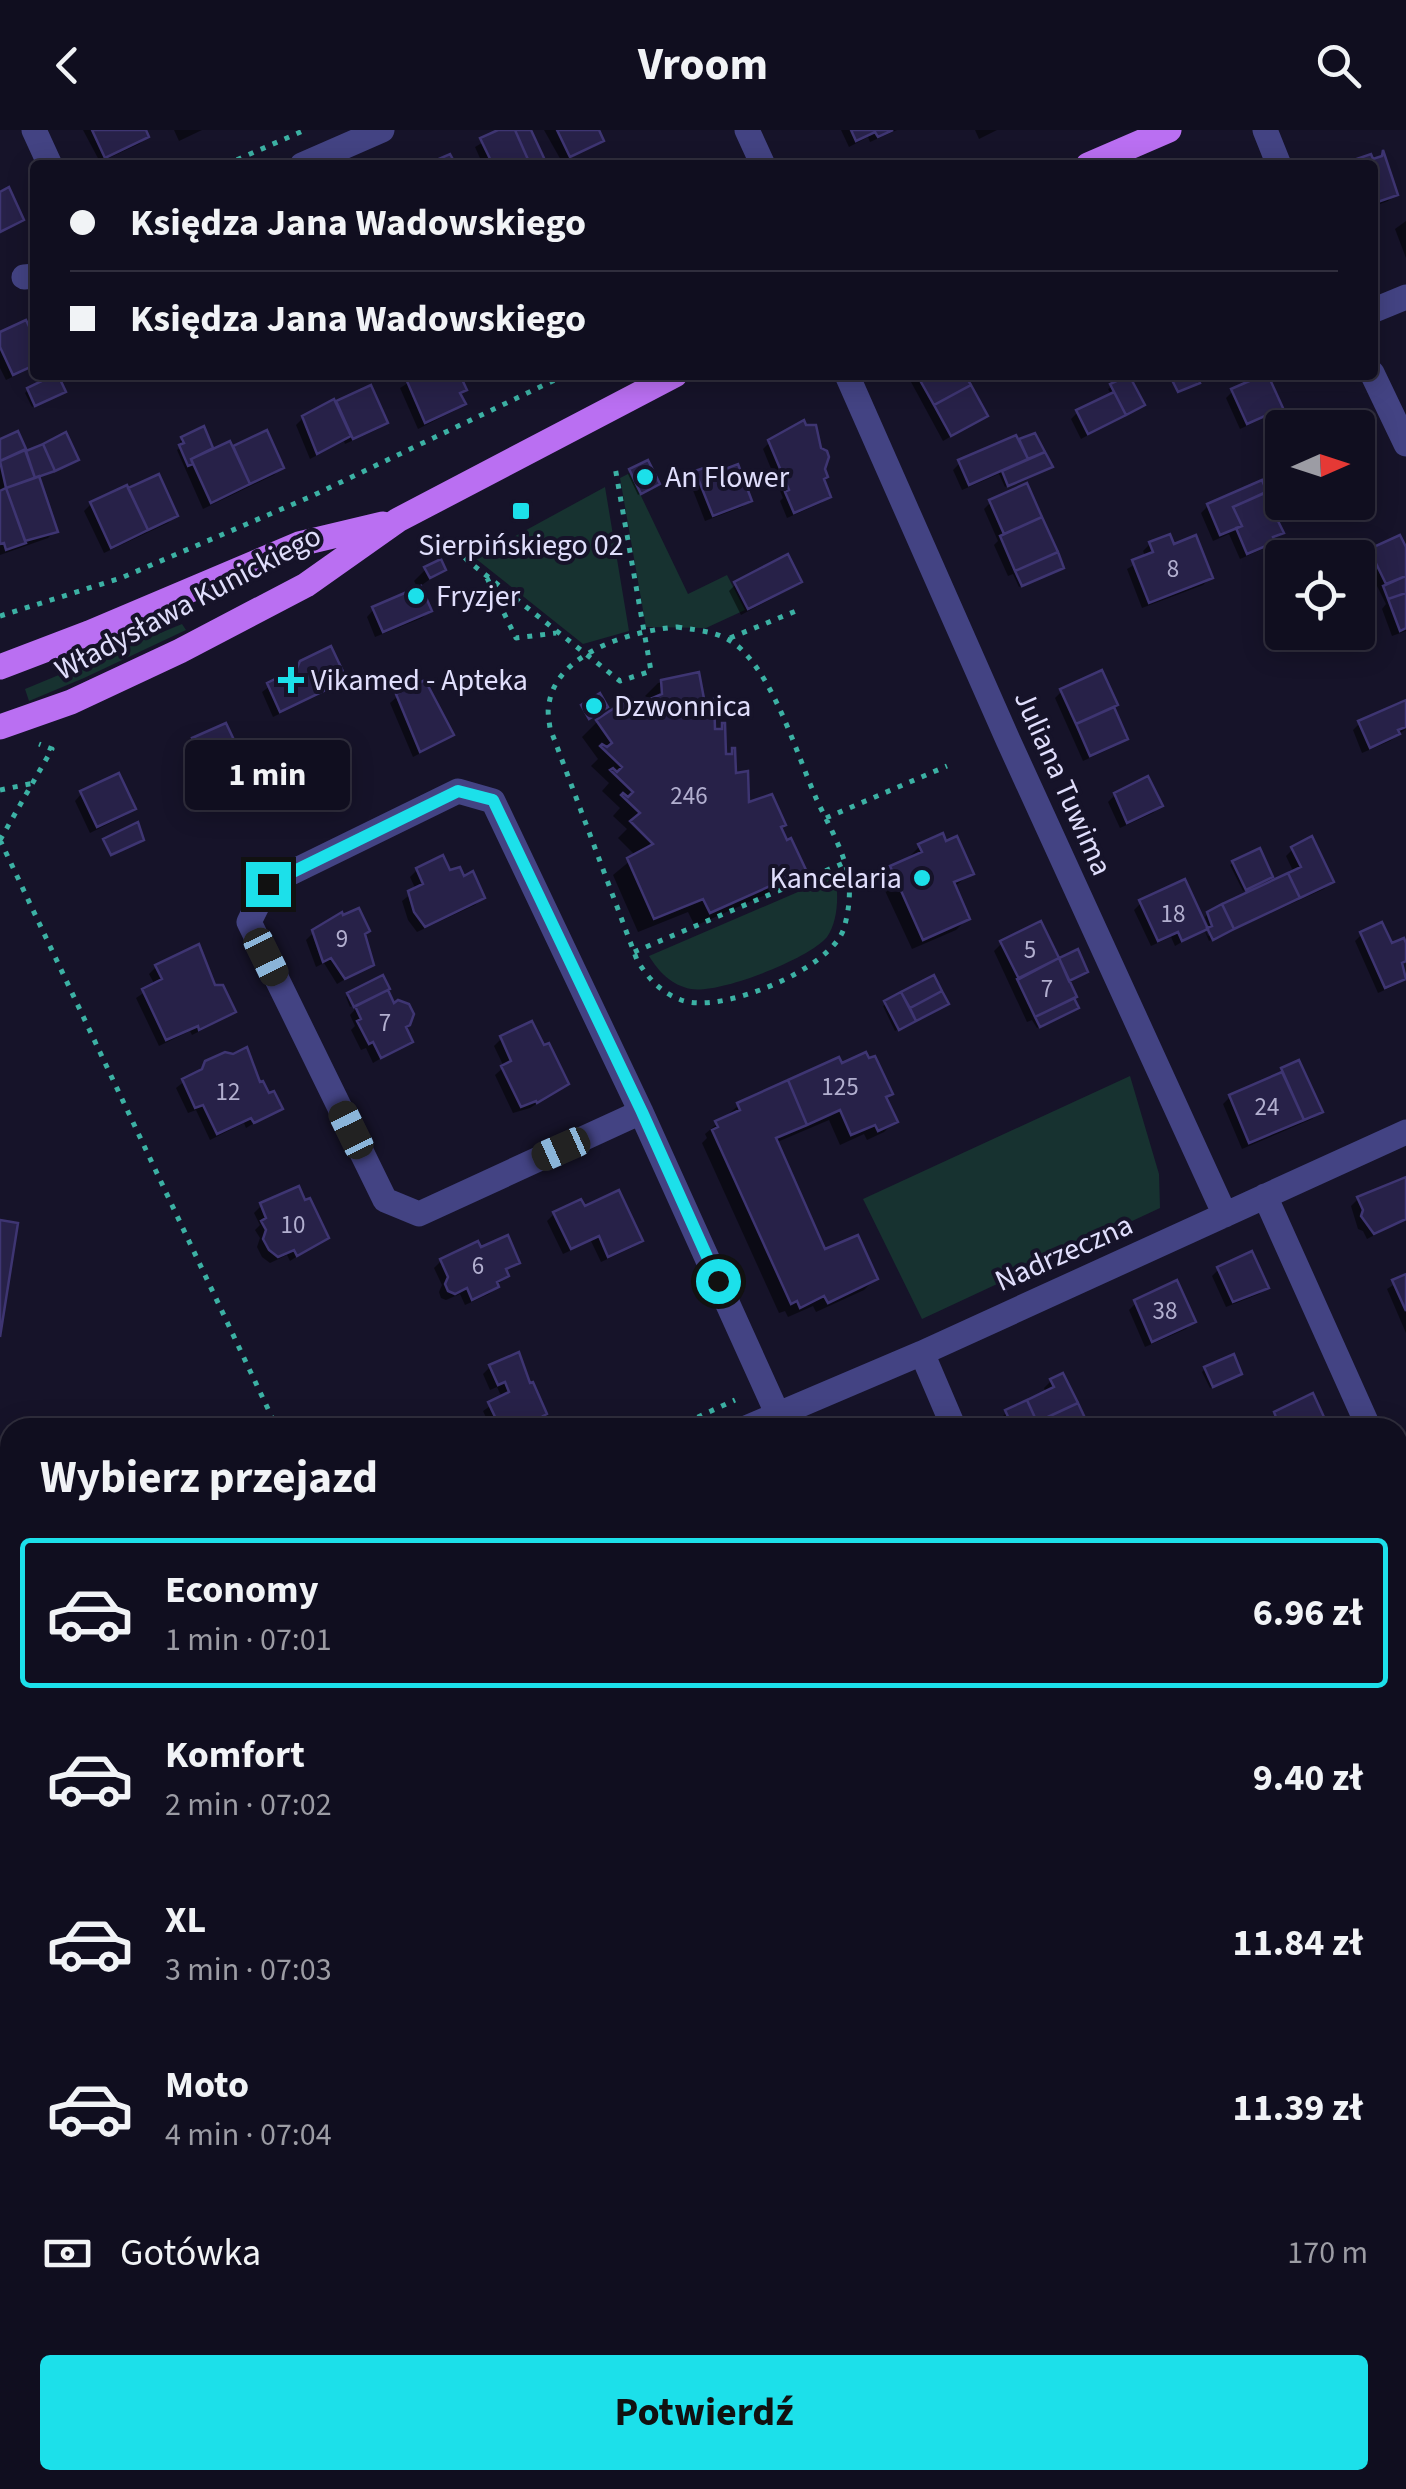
<!DOCTYPE html>
<html lang="pl">
<meta charset="utf-8">
<style>
body{margin:0;font-family:"Source Sans 3",sans-serif;background:#1e1c2c;color:#f1f3f6;height:100vh;display:flex;flex-direction:column;font-size:38px;white-space:nowrap}
*{box-sizing:border-box;margin:0}
p{font-size:32px;color:#9c9ca4}
.icon{flex:none;width:55px;height:55px;fill:none;stroke:currentColor;stroke-width:2;stroke-linecap:round;stroke-linejoin:round}
.map{position:relative;flex:1;overflow:hidden}
.sheet{position:absolute;left:0px;top:1288px;width:1408px;height:1072px;display:flex;flex-direction:column;background:#100e1f;border-radius:30px 30px 0 0;box-shadow:0 5px 25px #0003,0 0 0 2px #302e3d}
.sheet>*{flex:none}
.top-card{position:absolute;left:30px;top:30px;width:1348px;height:220px;border-radius:10px;box-shadow:0 5px 25px #0003,0 0 0 2px #302e3d;display:grid;align-content:center;height:220px;padding:0 40px;background:#100e1f}
.needle{width:65px;rotate:87deg}
.buttons{position:absolute;left:1265px;top:280px;display:grid;gap:20px}
.buttons a{display:grid;place-items:center;width:110px;height:110px;border-radius:10px;background:#100e1f;box-shadow:0 5px 25px #0003,0 0 0 2px #302e3d;font-size:50px}
.end{position:absolute;width:45px;height:45px;margin:-22px;border:12px solid #1ce0ea;background:#111;box-shadow:0 0 0 5px #111}
.from{border-radius:50%}
.bubble{position:absolute;height:70px;border-radius:10px;background:#100e1f;box-shadow:0 5px 25px #0003,0 0 0 2px #302e3d;font-size:32px;font-weight:700;line-height:70px;text-align:center}
.car{position:absolute;width:30px;height:60px;margin:-30px -15px;border-radius:12px;box-shadow:0 0 8px 2px #0007;background:linear-gradient(#222 24%,#8ab4d8 0 40%,#222 0 76%,#8ab4d8 0 86%,#222 0)}
.top-card b{display:flex;align-items:center;gap:35px;height:95px;font-size:38px}
.top-card b+b{border-top:2px solid #302e3d}
.top-card i{width:25px;height:25px;background:#f1f3f6}
ul{padding:0;list-style:none}
li{display:flex;align-items:center;gap:30px;height:150px;margin:0 20px 15px;padding:0 20px;border:5px solid transparent;border-radius:10px}
li div{flex:1}
li b{display:block;font-size:38px}
li em{font-style:normal;font-weight:700}
li.current{border-color:#1ce0ea}
li>.icon{width:90px;height:90px;stroke-width:1.5}
h2{padding:0 40px;font-size:45px;line-height:120px}
.pay{display:flex;align-items:center;gap:25px;height:110px;padding:0 40px;font-size:38px}
.pay p{margin-inline-start:auto}
.primary-button{display:flex;gap:20px;margin-top:auto;padding:20px 40px}
.primary-button a{flex:1;height:115px;border-radius:10px;background:#1ce0ea;color:#111;font-size:40px;font-weight:700;line-height:115px;text-align:center}
header{display:flex;justify-content:space-between;align-items:center;height:130px;padding:0 40px;background:#100e1f;font-size:45px;font-weight:700}
.map>svg:first-child{display:block}
.green{fill:#173230}
.shadow{fill:#0007}
.lines{fill:none;stroke-linecap:round;stroke-linejoin:round}
.river{stroke:#142c4b;stroke-width:55}
.building{fill:#272148;stroke:#3e3572;stroke-width:2.5}
.path{stroke:#3cb1a4;stroke-width:5;stroke-dasharray:5 8;stroke-linecap:butt}
.minor{stroke:#434383;stroke-width:25}
.primary{stroke:#ba6ff2;stroke-width:25}
.route{stroke:#1ce0ea;stroke-width:12}
.poi-dot{fill:#1ce0ea;stroke:#161329;stroke-width:4}
.labels{text-anchor:middle;dominant-baseline:central;stroke-width:8;stroke-linejoin:round;paint-order:stroke}
.number-label{font-size:25px;fill:#b2afcf}
.poi-label{font-size:30px;fill:#e0defc;stroke:#161329;text-anchor:start}
.street-label{font-size:30px;fill:#e0defc;stroke:#161329}
</style>
<header><svg class="icon" aria-label="back" viewBox="0 0 24 24"><path d="M15 5l-7 7 7 7"/></svg>Vroom<svg class="icon" aria-label="search" viewBox="0 0 24 24"><circle cx="10" cy="10" r="6"/><path d="M15 15l6 6"/></svg></header>
<div class="map">
<svg width="1406" height="2359" viewBox="0 0 1406 2359">
<rect width="100%" height="100%" fill="#161329"/>
<path class="green" d="M630 343 688 464 727 445 745 480 706 498 646 497 620 348Z
M605 357 629 501 583 514 475 428Z
M182 494 186 500 84 548 29 571 25 559Z
M835 746C839 764 838 792 827 807 809 829 719 864 691 859 671 855 659 842 649 826Z
M1130 946 1159 1044 1160 1078 922 1189 863 1069Z
M1406 1862V2359H680L693 2350H1398V1872Z"/>
<path class="shadow" d="M83 0H143L146 7 139 14 100 32Z
M174 0H202L179 11Z
M504 0H528L538 30 528 35H483L475 17Z
M544 0H596L601 10 594 17 562 32Z
M841 0H897L870 12 868 7 849 17Z
M975 0H997L979 9Z
M1371 32 1395 64 1388 71 1372 77V35H1347Z
M1406 91V128L1395 99Z
M0 205 35 215V236L6 250 0 238Z
M421 245H457L464 259 459 265 463 273 456 280 418 299 400 258Z
M913 245H962L985 286 943 311 911 252 915 248Z
M1127 248 1139 277 1081 309 1071 289 1078 282 1112 266 1108 259Z
M370 258 385 292 378 299 345 314 344 311 310 329 296 295 303 288Z
M28 260 60 264 32 277 25 263Z
M1233 261 1280 277 1272 284 1240 299 1226 268Z
M265 304 281 338 274 345 203 379 177 320 182 316 180 311 183 309 210 318 203 325 231 319Z
M65 306 76 330 36 347 55 401 48 408 0 425V312L23 319 15 327Z
M1033 306 1049 336 1047 339 1005 357 999 344 962 360 953 340 960 333 1018 314Z
M770 312 822 350 828 366 821 373 787 388 780 371 783 368 763 319Z
M1282 314V336L1275 319Z
M631 341 654 356 638 365 628 344Z
M696 343 711 347 749 370 742 377 705 391 689 350Z
M1260 354 1281 402 1265 418 1240 429 1229 404 1213 411 1201 383 1208 376Z
M1025 356 1061 437 1019 457 1013 444 1008 446 994 415 998 411 984 379 991 372Z
M91 374 175 386 168 393 104 423 84 381Z
M1150 414 1172 417 1210 448 1203 455 1142 478 1127 439 1146 428 1143 421Z
M1370 421 1406 423V501L1392 506 1382 479 1386 474 1363 428Z
M440 433 443 440 419 457 429 481 422 488 375 507 367 487 374 479 419 460 414 451 425 440Z
M799 451 792 458 741 485 729 461 736 454Z
M301 533 344 549 337 556 273 587 262 562Z
M1101 544 1125 608 1118 615 1083 631 1055 568 1062 561Z
M697 545 712 601 747 676 779 698 803 740 788 755 695 796 688 782 638 802 613 745 636 726 618 708 627 699 613 686 620 678 602 661 609 653 591 636 598 629 582 607 597 592 627 573 620 585 645 575 650 569 645 566 658 553Z
M398 566 451 604 444 611 413 627 390 573Z
M1406 573V599L1390 611 1362 623 1353 600 1360 593Z
M225 596 236 629 204 644 190 613Z
M82 663 133 678 126 685 90 703 75 671Z
M1115 665 1160 676 1153 683 1120 698 1108 672Z
M920 716 971 743 954 757 967 789 956 800 912 819 880 750 892 738 910 730 909 727Z
M1293 719 1331 752 1324 759 1209 811 1204 799 1175 816 1171 807 1151 816 1134 780 1141 773 1184 753 1208 806 1212 804 1205 787 1208 784 1294 743 1286 726Z
M1233 733 1267 749 1243 761 1230 735Z
M417 740 449 743 482 768 475 775 417 802 408 790 402 771 416 760 410 747Z
M314 802 363 805 371 834 337 854 324 833 316 837 306 810Z
M1362 804 1406 819V831L1400 836 1405 847 1398 854 1378 863 1355 811Z
M1001 814 1058 833 1057 854 1074 881 1037 898 1032 890 1027 892 994 821Z
M156 837 213 856 233 881 226 888 192 905 190 901 159 916 136 868 155 855 149 844Z
M933 849 943 876 895 901 883 876Z
M348 865 404 898 410 911 373 933 366 918 361 920 351 900 355 896 350 885 361 873 350 877 346 867Z
M501 909 566 954 530 978 513 983 495 945 504 937 494 916Z
M206 934 258 956 280 978 246 998 244 993 210 1010 196 980 188 983 176 958Z
M1282 940 1320 982 1312 989 1242 1019 1223 974 1230 967 1274 948Z
M890 964 885 969 895 991 884 1002 867 1010 864 1004 840 1015 829 990 775 1013 824 1122 875 1149 864 1160 816 1182 813 1176 788 1187 785 1181 779 1183 702 1013 707 1008 705 1004 739 975Z
M1406 1049V1089L1367 1109 1363 1101 1358 1099 1351 1076 1358 1069Z
M262 1075 326 1107 290 1131 287 1125 270 1133 262 1127 257 1117 260 1108 255 1100 260 1095 254 1083Z
M583 1079 640 1110 633 1117 601 1132 591 1111 563 1124 547 1091 554 1084Z
M480 1121 517 1132 504 1142 506 1146 489 1164 465 1175 460 1164 446 1170 441 1168 439 1162 442 1155 434 1138 441 1131Z
M1219 1139 1266 1157 1259 1164 1226 1177 1212 1146Z
M1406 1147V1203L1387 1159Z
M1136 1173 1193 1192 1186 1199 1145 1217 1129 1180Z
M490 1237 541 1288 545 1298H497L496 1294 490 1296 483 1281 502 1268 497 1257 490 1260 483 1244Z
M1205 1239 1237 1246 1210 1258 1202 1242Z
M1051 1251 1079 1290 1064 1298H1003L1000 1289 1007 1282 1047 1264 1044 1258Z
M1276 1284 1327 1298H1272L1269 1291Z
M10 1942V1981L0 1959V1949Z
M0 2020 7 2035 0 2042Z
M10 2139V2219H8L0 2190V2143Z
M150 2350H220L224 2359H154Z
M391 2350H456L458 2355 454 2359H395Z"/>
<g class="lines">
<path class="river" d="M1402 2359 1406 2357"/>
</g>
<path class="building" d="M92 0H146L149 7 105 28Z
M498 0H515L530 34 493 35 480 8Z
M515 0H531L544 28 530 34Z
M557 0H599L604 11 570 27Z
M851 0H893L878 7 875 2 856 11Z
M1383 20 1398 65 1372 74V35H1339L1371 24 1373 29 1382 26Z
M450 24 456 35H425Z
M9 57 24 90 0 102V62Z
M26 190 35 209V235L13 245 0 217V202Z
M54 245H58L66 262 35 276 27 258Z
M415 245H460L467 260 460 263 466 274 425 293 406 249Z
M917 245H965L971 255 934 275Z
M1129 245 1145 275 1126 285 1110 254Z
M1174 245H1196L1200 253 1178 262 1170 246Z
M1263 245H1268L1283 278 1247 294 1231 259Z
M371 255 388 293 353 309 336 271Z
M971 255 988 286 951 306 934 275Z
M1114 262 1126 285 1088 304 1076 280Z
M334 269 351 306 317 324 302 286Z
M804 290 806 295H816L821 318 827 321 829 327 825 339 828 347 824 349 831 367 794 383 785 362 789 360 768 310Z
M204 296 213 318 191 329 193 334 188 336 179 315 184 313 181 307Z
M267 300 284 338 250 354 233 316Z
M18 301 26 319 0 331V309Z
M66 302 79 330 55 341 43 314Z
M1035 303 1045 322 1028 329 1019 309Z
M1016 305 1028 329 969 355 958 330Z
M230 311 250 354 211 373 191 329Z
M43 314 55 341 35 348 26 321Z
M25 320 35 348 6 358 0 331Z
M1045 322 1053 337 1008 356 1002 341Z
M648 330 660 354 641 364 629 339Z
M738 334 752 371 713 386 695 341 709 336 712 344Z
M159 344 178 386 148 400 128 358Z
M39 346 58 402 25 411 6 358Z
M1262 350 1267 362 1233 377 1242 396 1220 405 1207 374Z
M1027 353 1042 387 1004 404 989 370Z
M127 355 148 400 111 418 90 372Z
M6 358 26 413 6 420 4 413 0 414V361Z
M1264 363 1284 403 1273 407 1275 412 1247 424 1236 398 1242 396 1233 377Z
M1042 387 1058 422 1015 441 1000 406Z
M1170 404 1174 414 1196 405 1213 448 1149 473 1132 430 1153 422 1149 412Z
M1400 405 1406 417V446L1386 454 1369 419Z
M1058 422 1064 438 1022 456 1015 441Z
M788 424 802 452 748 479 734 452Z
M441 429 446 440 430 448 424 437Z
M1406 446V463L1388 469 1383 456Z
M421 456 432 481 383 502 372 477Z
M1406 463V498L1400 501 1388 469Z
M331 516 347 550 280 582 267 553 297 538 300 531Z
M1102 540 1118 575 1076 594 1060 559Z
M699 542 705 574H711L714 568 715 599H722V593H725L726 624H732V618H735L736 643 748 641 749 672 772 664 786 695 781 697 787 710 791 708 806 740 710 783 703 769 654 789 627 728 653 714 630 691 640 683 621 665 623 663 628 667 633 662 610 640 613 638 617 642 622 637 600 616 602 614 607 617 612 613 596 590 628 569 634 576 662 564 661 550Z
M425 550 454 605 420 622 396 564Z
M600 563 608 577 589 589 581 575Z
M1406 570V597L1398 600 1400 604 1370 618 1358 591Z
M1114 577 1128 609 1090 626 1076 594Z
M226 593 242 627 208 643 192 608Z
M119 643 136 679 97 697 80 661Z
M1148 646 1163 676 1127 693 1114 663Z
M138 692 144 710 111 725 103 709Z
M943 703 946 711 957 706 974 744 954 752 970 789 923 810 890 736 922 722 918 714Z
M1312 706 1334 752 1300 768 1288 743 1301 737 1291 717Z
M1260 718 1273 747 1246 760 1232 731Z
M443 725 450 740 460 737 464 746 473 741 485 768 425 797 414 782 408 761 423 754 416 738Z
M1288 743 1300 768 1234 799 1222 774Z
M1185 749 1208 799 1182 811 1178 802 1158 811 1139 770Z
M1222 774 1234 799 1213 810 1207 798 1212 796 1207 782Z
M359 778 370 801 365 804 374 835 345 849 331 828 323 832 312 800 342 782 343 785Z
M1041 791 1059 828 1019 849 1000 811Z
M1382 792 1392 813 1404 808 1406 813V831L1402 833 1406 849 1385 858 1360 802Z
M199 814 215 855H223L236 882 199 900 198 896 166 910 142 859 162 849 155 835Z
M1078 819 1088 842 1069 851 1059 828Z
M1059 828 1077 867 1035 887 1017 849Z
M383 845 390 859 354 877 347 863Z
M934 845 942 861 910 878 901 862Z
M388 860 394 873 398 870 409 874 414 884 410 895 406 897 413 912 381 928 373 912 369 914 357 891 361 889 355 876Z
M942 861 949 874 916 891 910 878Z
M901 862 916 891 899 900 884 871Z
M1074 868 1079 878 1040 897 1035 887Z
M532 891 544 915 549 913 569 954 537 973 536 971 521 977 501 936 511 931 500 906Z
M247 917 260 952 263 951 269 963 274 961 283 979 254 993 251 988 217 1004 203 975 195 978 182 949 202 939 205 931 225 922 233 924Z
M866 922 869 928 875 926 893 964 886 967 898 992 878 1001 875 995 851 1005 840 980 807 995 788 950 839 927 842 933Z
M1299 930 1323 982 1304 990 1281 938Z
M1282 942 1304 990 1249 1013 1229 965Z
M788 950 807 995 776 1008 825 1119 858 1105 878 1149 828 1173 824 1166 800 1178 797 1171 791 1174 712 1000 718 997 715 991 740 980 737 973Z
M1406 1047V1089L1374 1104 1361 1086 1363 1080 1357 1067Z
M299 1056 305 1070 310 1068 329 1108 297 1126 294 1120 278 1127 269 1120 263 1109 266 1100 261 1091 266 1088 260 1073Z
M619 1060 643 1111 608 1127 599 1106 571 1119 553 1082 581 1069 585 1076Z
M0 1090 18 1093 0 1207Z
M508 1105 520 1133 506 1139 509 1146 497 1152 499 1157 472 1170 467 1158 455 1164 448 1161 445 1154 448 1147 440 1129 478 1111 481 1117Z
M1252 1121 1269 1158 1233 1172 1217 1137Z
M1406 1144V1181L1392 1150Z
M1177 1150 1196 1192 1152 1212 1134 1170Z
M519 1222 530 1253 533 1252 547 1284 543 1286 548 1298H507L503 1288 497 1291 488 1272 509 1262 505 1252 498 1255 489 1235Z
M1234 1224 1242 1244 1213 1257 1204 1237Z
M1063 1243 1078 1273 1037 1292 1027 1270 1054 1257 1050 1249Z
M1313 1263 1329 1298H1280L1274 1282Z
M1027 1270 1037 1292 1026 1298H1013L1005 1280Z
M1078 1273 1085 1288 1065 1298H1040L1037 1292Z
M1398 1481 1406 1500V1516L1398 1520Z
M1406 1516V1543L1398 1547V1520Z
M0 1846 10 1869V1884L3 1887 9 1900 0 1904Z
M10 2136V2191L0 2168V2140Z
M161 2350H223L225 2356 218 2359H166Z
M401 2350H458L461 2356 454 2359H405Z"/>
<g class="lines">
<path class="path" d="M225 35 305 0
M456 418 468 431 620 551 651 541 615 337
M487 448 516 508 556 503
M0 486 121 448 312 366 565 245
M677 497C701 501 722 501 741 519 776 553 796 622 816 668 827 692 843 719 848 745 851 762 849 781 844 798 832 839 720 885 681 870 660 862 648 848 637 830L550 598C549 590 547 581 549 574 556 522 635 500 677 497Z
M730 508 796 481
M0 660 34 653
M826 688 947 636
M0 710 277 1298
M0 710 52 619 39 614
M634 822 844 733
M674 1298 735 1270
M0 1693 7 1709
M1398 1951 1406 1942
M789 2350 795 2359
M1078 2359 1080 2350"/>
<path class="minor" d="M34 0 50 35
M747 0 763 35
M1265 0 1279 35
M302 35 382 0
M24 147 35 146
M1372 181 1406 167
M1372 243 1406 314
M847 245 1008 610 1225 1085
M641 982 419 1084 385 1070 249 792 268 754 458 661 493 671 641 982 777 1283
M1265 1066 1369 1298
M922 1223 954 1298
M746 1298 922 1223 1406 1002
M1398 1360 1406 1379
M1398 1436 1406 1433
M0 1650 10 1645
M0 1736 10 1758
M0 2093 10 2088
M285 2350 290 2359
M620 2359 640 2350"/>
<path class="primary" d="M1088 35 1169 0
M0 537 89 503 299 414 383 394
M0 597 71 572 180 521 306 455 398 390 675 245"/>
</g>
<g class="lines">
<path class="route" d="M268 754 458 661 493 670 642 982 718 1151"/>
</g>
<g class="poi-dot">
<circle cx="645" cy="347" r="10"/>
<rect x="511" y="371" width="20" height="20" rx="5"/>
<circle cx="416" cy="466" r="10"/>
<path d="M286 535h10v10h10v10h-10v10h-10v-10h-10v-10h10z"/>
<circle cx="594" cy="576" r="10"/>
<circle cx="922" cy="748" r="10"/>
</g>
<g class="labels">
<g class="number-label">
<text x="1173" y="439">8</text>
<text x="689" y="666">246</text>
<text x="1173" y="784">18</text>
<text x="342" y="809">9</text>
<text x="1030" y="820">5</text>
<text x="1047" y="859">7</text>
<text x="385" y="893">7</text>
<text x="840" y="957">125</text>
<text x="228" y="962">12</text>
<text x="1267" y="977">24</text>
<text x="293" y="1095">10</text>
<text x="478" y="1136">6</text>
<text x="1165" y="1181">38</text>
</g>
<g class="poi-label">
<text x="665" y="347">An Flower</text>
<text x="521" y="415" text-anchor="middle">Sierpińskiego 02</text>
<text x="436" y="466">Fryzjer</text>
<text x="311" y="550">Vikamed - Apteka</text>
<text x="614" y="576">Dzwonnica</text>
<text x="902" y="748" text-anchor="end">Kancelaria</text>
</g>
<g class="street-label">
<text transform="translate(188 473) rotate(-28)">Władysława Kunickiego</text>
<text transform="translate(1063 653) rotate(66)">Juliana Tuwima</text>
<text transform="translate(1064 1123) rotate(-24)">Nadrzeczna</text>
</g>
</g>
</svg>
<div class="buttons">
<a><svg class="needle" viewBox="-14 -14 28 28"><path d="M0-13l5 13h-10z" fill="#e53935"/><path d="M0 13l5-13h-10z" fill="#9c9ca4"/></svg></a>
<a><svg class="icon" aria-label="locate" viewBox="0 0 24 24"><circle cx="12" cy="12" r="6"/><path d="M12 2v4M12 18v4M2 12h4M18 12h4"/></svg></a>
</div>
<i class="end from" style="left:718px;top:1151px"></i>
<i class="end" style="left:268px;top:754px"></i>
<div class="bubble" style="left:185px;top:610px;width:165px">1 min</div>
<i class="car" style="left:266px;top:827px;rotate:154deg"></i>
<i class="car" style="left:351px;top:1000px;rotate:334deg"></i>
<i class="car" style="left:561px;top:1019px;rotate:246deg"></i>
<div class="top-card">
<b><i class="from"></i>Księdza Jana Wadowskiego</b>
<b><i></i>Księdza Jana Wadowskiego</b>
</div>
<section class="sheet">
<h2>Wybierz przejazd</h2>
<ul>
<li class="current"><svg class="icon" aria-label="car" viewBox="0 0 24 24"><path d="M5 17H2v-5l4-1 3-4h7l3 4 3 1v5h-3M9 17h6M6 11h13"/><circle cx="7" cy="17" r="2"/><circle cx="17" cy="17" r="2"/></svg><div><b>Economy</b><p>1 min · 07:01</p></div><em>6.96 zł</em></li>
<li><svg class="icon" aria-label="car" viewBox="0 0 24 24"><path d="M5 17H2v-5l4-1 3-4h7l3 4 3 1v5h-3M9 17h6M6 11h13"/><circle cx="7" cy="17" r="2"/><circle cx="17" cy="17" r="2"/></svg><div><b>Komfort</b><p>2 min · 07:02</p></div><em>9.40 zł</em></li>
<li><svg class="icon" aria-label="car" viewBox="0 0 24 24"><path d="M5 17H2v-5l4-1 3-4h7l3 4 3 1v5h-3M9 17h6M6 11h13"/><circle cx="7" cy="17" r="2"/><circle cx="17" cy="17" r="2"/></svg><div><b>XL</b><p>3 min · 07:03</p></div><em>11.84 zł</em></li>
<li><svg class="icon" aria-label="car" viewBox="0 0 24 24"><path d="M5 17H2v-5l4-1 3-4h7l3 4 3 1v5h-3M9 17h6M6 11h13"/><circle cx="7" cy="17" r="2"/><circle cx="17" cy="17" r="2"/></svg><div><b>Moto</b><p>4 min · 07:04</p></div><em>11.39 zł</em></li>
</ul>
<div class="pay"><svg class="icon" aria-label="cash" viewBox="0 0 24 24"><path d="M3 7h18v10H3z"/><circle cx="12" cy="12" r="2"/></svg>Gotówka<p>170 m</p></div>
<div class="primary-button"><a>Potwierdź</a></div>
</section>
</div>
